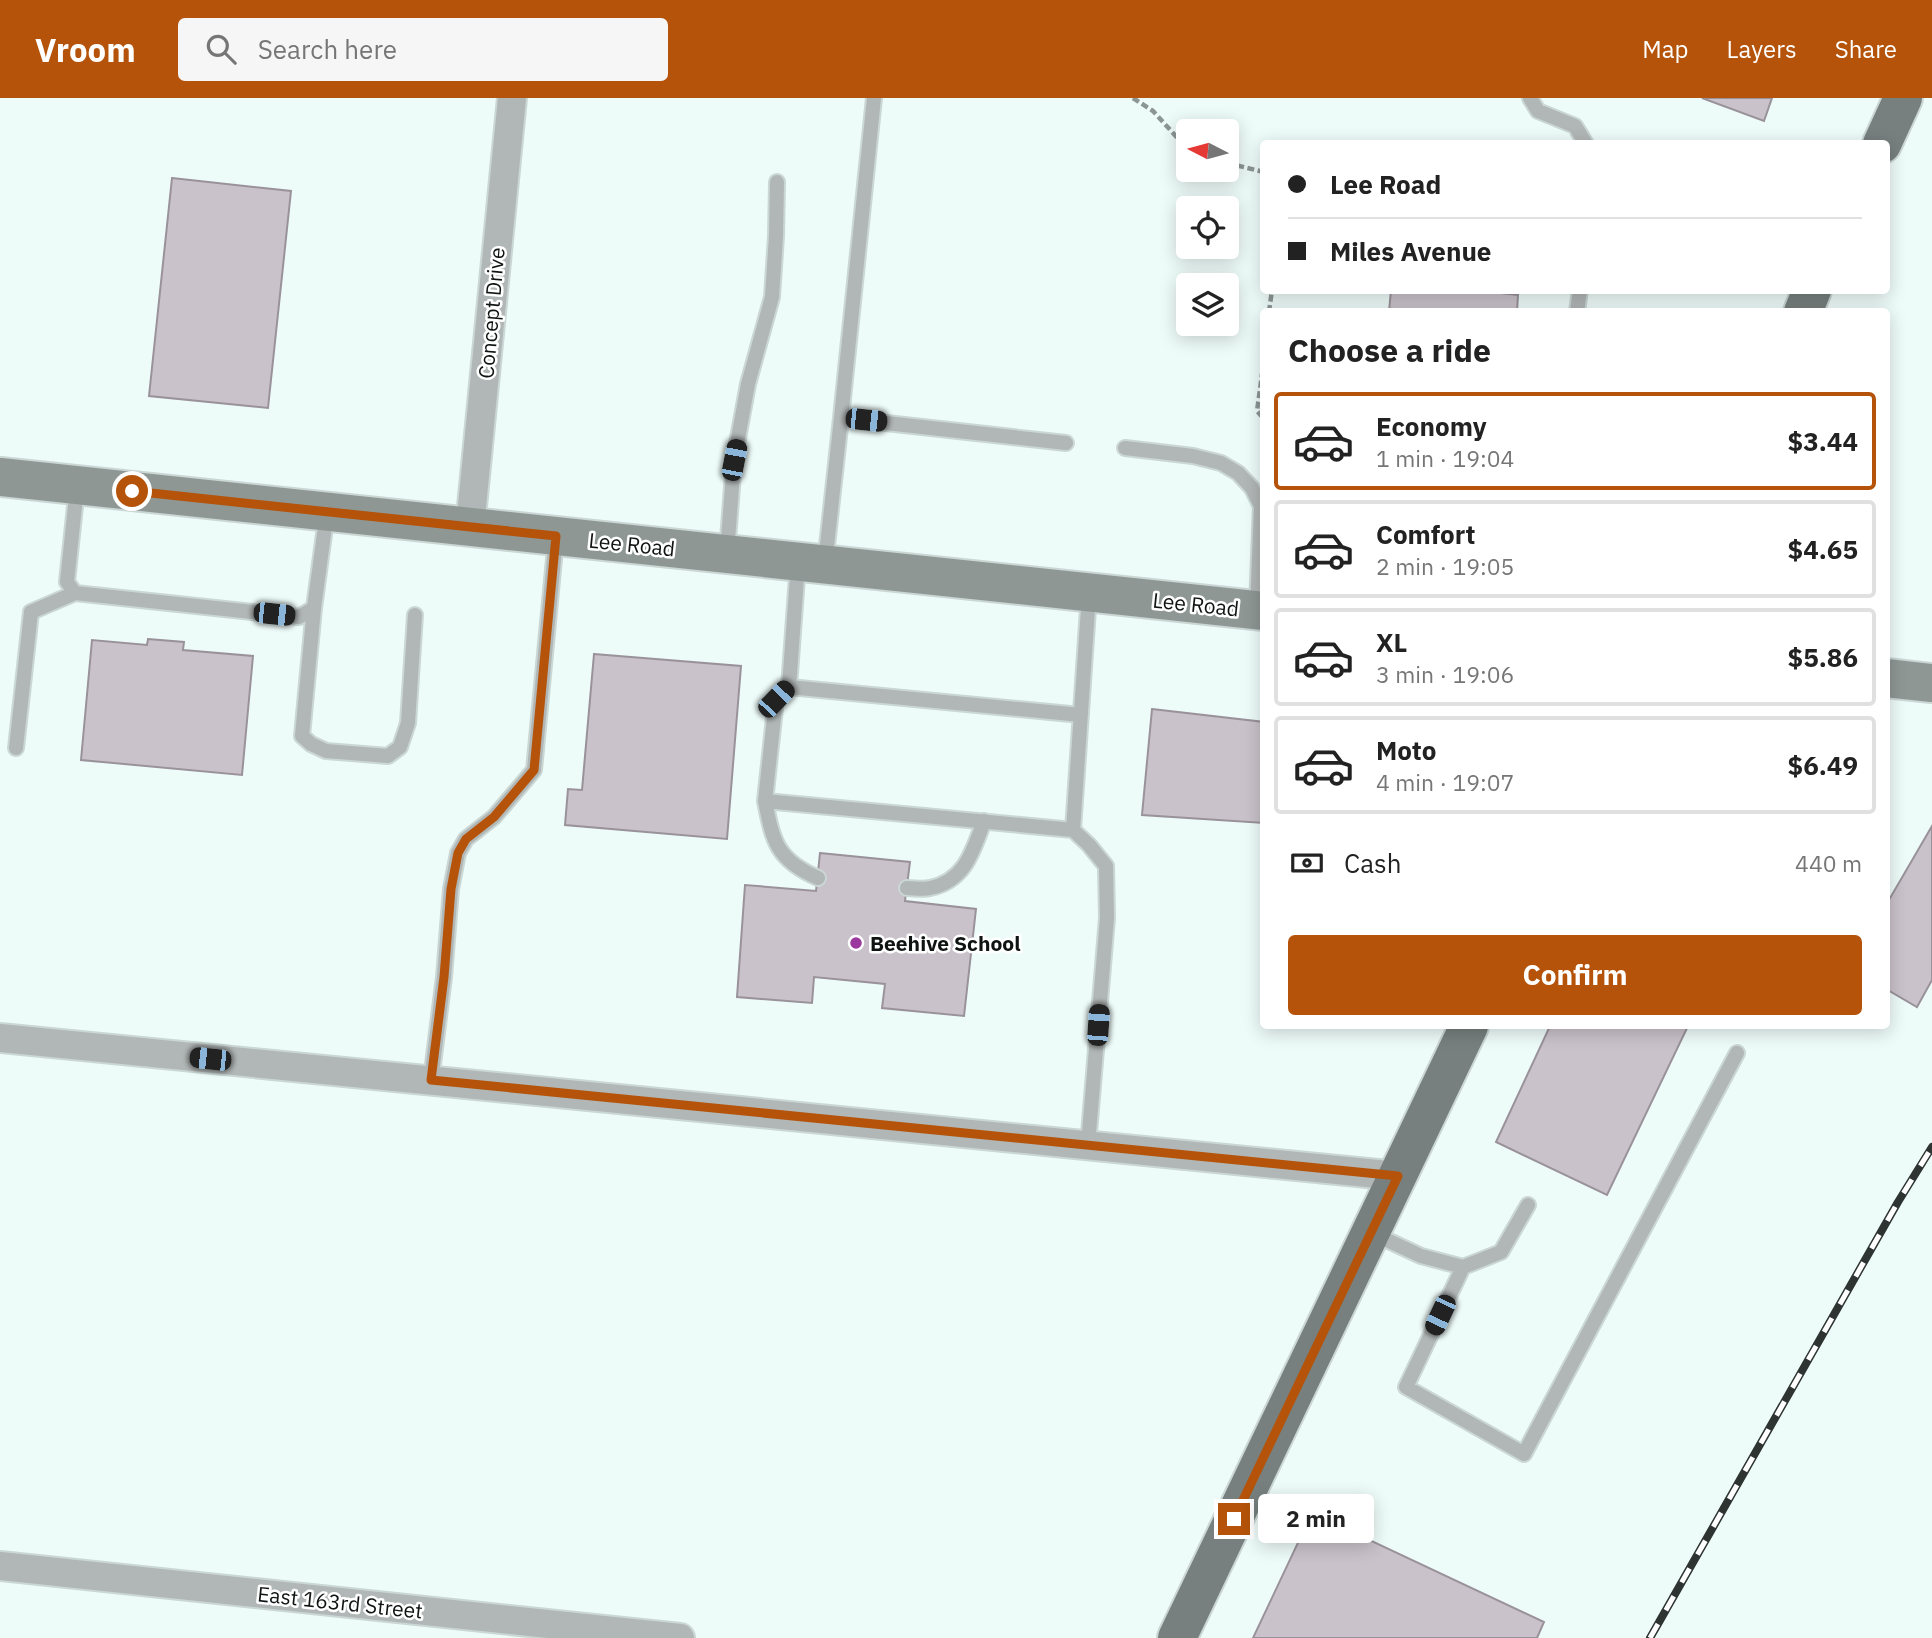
<!DOCTYPE html>
<meta charset="utf-8">
<style>
body{margin:0;font-family:"IBM Plex Sans",sans-serif;background:#f6f6f6;color:#222;height:100vh;display:flex;flex-direction:column;font-size:26px;white-space:nowrap}
*{box-sizing:border-box;margin:0}
p{font-size:23px;color:#767676}
.icon{flex:none;width:38px;height:38px;fill:none;stroke:currentColor;stroke-width:2;stroke-linecap:round;stroke-linejoin:round}
.map{position:relative;flex:1;overflow:hidden}
.panel{position:absolute;left:1260px;top:210px;width:630px;height:721px;display:flex;flex-direction:column;background:#fff;border-radius:7px;box-shadow:0 4px 18px #0003}
.panel>*{flex:none}
.top-card{position:absolute;left:1260px;top:42px;width:630px;height:154px;border-radius:7px;box-shadow:0 4px 18px #0003;display:grid;align-content:center;height:154px;padding:0 28px;background:#fff}
.needle{width:46px;rotate:276deg}
.fabs{position:absolute;left:1176px;top:21px;display:grid;gap:14px}
.fabs a{display:grid;place-items:center;width:63px;height:63px;border-radius:7px;background:#fff;box-shadow:0 4px 18px #0003;font-size:35px}
.end{position:absolute;width:32px;height:32px;margin:-16px;border:9px solid #b45309;background:#fff;box-shadow:0 0 0 4px #fff}
.from{border-radius:50%}
.bubble{position:absolute;height:49px;border-radius:7px;background:#fff;box-shadow:0 4px 18px #0003;font-size:23px;font-weight:700;line-height:49px;text-align:center}
.car{position:absolute;width:21px;height:42px;margin:-21px -10px;border-radius:9px;box-shadow:0 0 5px 2px #0007;background:linear-gradient(#222 24%,#8ab4d8 0 40%,#222 0 76%,#8ab4d8 0 86%,#222 0)}
.top-card b{display:flex;align-items:center;gap:24px;height:66px;font-size:26px}
.top-card b+b{border-top:2px solid #e0e0e0}
.top-card i{width:18px;height:18px;background:#222}
ul{padding:0;list-style:none}
li{display:flex;align-items:center;gap:21px;height:98px;margin:0 14px 10px;padding:0 14px;border:4px solid #e0e0e0;border-radius:7px}
li div{flex:1}
li b{display:block;font-size:26px}
li em{font-style:normal;font-weight:700}
li.on{border-color:#b45309}
li>.icon{width:63px;height:63px;stroke-width:1.5}
h2{padding:0 28px;font-size:32px;line-height:84px}
.pay{display:flex;align-items:center;gap:18px;height:77px;padding:0 28px;font-size:26px}
.pay p{margin-inline-start:auto}
.button{display:flex;gap:14px;margin-top:auto;padding:14px 28px}
.button a{flex:1;height:80px;border-radius:7px;background:#b45309;color:#fff;font-size:28px;font-weight:700;line-height:80px;text-align:center}
header{display:flex;align-items:center;gap:42px;box-sizing:border-box;height:98px;padding:0 35px;background:#b45309;color:#fff}
header strong{font-size:33px}
nav{display:flex;gap:38px;margin-inline-start:auto;font-size:24px}
.search{width:490px;height:63px;background:#f6f6f6;display:flex;align-items:center;gap:18px;box-sizing:border-box;padding:0 24px;border-radius:7px;color:#767676;font-size:26px}
.map>svg:first-child{display:block}
.building{fill:#cac2ca;stroke:#9a929a;stroke-width:2}
.lines{fill:none;stroke-linecap:round;stroke-linejoin:round}
.lane-casing{stroke:#cad7d4;stroke-width:18}
.street-casing{stroke:#cad7d4;stroke-width:32}
.secondary-casing{stroke:#cad7d4;stroke-width:42}
.primary-casing{stroke:#cad7d4;stroke-width:42}
.path{stroke:#8c9694;stroke-width:4.5;stroke-dasharray:7 3.5;stroke-linecap:butt}
.lane{stroke:#b1b7b6;stroke-width:14}
.street{stroke:#b1b7b6;stroke-width:28}
.secondary{stroke:#8f9795;stroke-width:38}
.primary{stroke:#77807e;stroke-width:38}
.rail-casing{stroke:#2d3432;stroke-width:8}
.rail{stroke:#fff;stroke-width:5;stroke-dasharray:16;stroke-linecap:butt}
.route{stroke:#b45309;stroke-width:9}
.poi-dot{fill:#9b389e;stroke:#fff;stroke-width:2.5}
.labels{text-anchor:middle;dominant-baseline:central;stroke-width:5;stroke-linejoin:round;paint-order:stroke}
.street-label{font-size:21px;fill:#0f1413;stroke:#fff}
.poi-label{font-size:21px;font-weight:bold;fill:#0f1413;stroke:#fff;text-anchor:start}
</style>
<header>
<strong>Vroom</strong>
<div class="search"><svg class="icon" aria-label="search" viewBox="0 0 24 24"><circle cx="10" cy="10" r="6"/><path d="M15 15l6 6"/></svg>Search here</div>
<nav><a>Map</a><a>Layers</a><a>Share</a></nav>
</header>
<div class="map">
<svg width="1932" height="1540" viewBox="0 0 1932 1540">
<rect width="100%" height="100%" fill="#eefcf9"/>
<path class="building" d="M1702 0H1772L1764 23Z
M172 80 291 93 268 310 149 298Z
M1391 192H1474L1518 197 1517 214H1389Z
M148 541 184 544 183 552 253 558 242 677 81 662 92 542 147 547Z
M594 556 741 568 727 741 565 727 568 691 582 692Z
M1152 611 1264 624V725L1142 717Z
M1932 728V882L1917 909 1886 891V807Z
M820 755 910 764 905 803 976 811 964 918 882 910 885 886 814 879 812 905 737 899 745 787 816 793Z
M1550 928H1688L1607 1097 1496 1044Z
M1312 1415 1544 1524 1537 1540H1253Z"/>
<g class="lines">
<g class="lane-casing">
<path id="lane" d="M1530 0 1538 13 1575 28 1586 46
M1577 214 1580 192
M841 320 874 0
M1125 350 1193 358 1221 365 1238 375 1252 390 1261 408 1257 511
M77 389 67 484 75 495 299 519 314 510 327 414
M727 455 734 362 748 286 772 199 776 138 777 84
M825 466 841 320 1066 345
M314 510 302 638 311 646 326 653 388 658 400 649 408 625 415 517
M789 589 798 465
M1081 617 789 589 776 601 765 703 1073 732 1089 747 1106 768 1107 820 1088 1047
M16 650 31 514 75 495
M765 703C773 744 777 762 818 780
M1073 732 1089 496
M907 790C914 790 923 792 930 790 965 783 973 753 984 723
M431 982 444 879 451 791 458 755 466 741 494 719 534 672 556 440
M1372 1135 1421 1158 1463 1169 1501 1154 1528 1107
M1463 1169 1406 1289 1524 1356 1737 955"/>
</g>
<g class="street-casing">
<path id="street" d="M470 429 512 0
M0 940 1398 1078
M0 1468 680 1540"/>
</g>
<g class="secondary-casing">
<path id="secondary" d="M0 379 1264 513
M1886 580 1932 585"/>
</g>
<g class="primary-casing">
<path id="primary" d="M1882 46 1903 0
M1803 214 1812 192
M1177 1540 1469 928"/>
</g>
<path class="path" d="M1133 0 1153 13 1183 46 1188 48
M1227 65 1264 74
M1269 214 1272 192
M1264 262 1257 313 1264 321"/>
<use href="#lane" class="lane"/>
<use href="#street" class="street"/>
<use href="#secondary" class="secondary"/>
<use href="#primary" class="primary"/>
<g class="rail-casing">
<path id="rail" d="M1650 1540 1898 1104 1932 1049"/>
</g>
<use href="#rail" class="rail"/>
</g>
<g class="lines">
<path class="route" d="M132 393 556 438 534 672 494 719 466 741 458 755 451 791 444 879 431 982 1398 1078 1234 1421"/>
</g>
<circle class="poi-dot" cx="856" cy="845" r="7"/>
<g class="labels">
<g class="street-label">
<text transform="translate(491 215) rotate(-85)">Concept Drive</text>
<text transform="translate(632 446) rotate(6)">Lee Road</text>
<text transform="translate(1196 506) rotate(6)">Lee Road</text>
<text transform="translate(340 1504) rotate(6)">East 163rd Street</text>
</g>
<g class="poi-label">
<text x="870" y="845">Beehive School</text>
</g>
</g>
</svg>
<div class="fabs">
<a><svg class="needle" viewBox="-14 -14 28 28"><path d="M0-13l5 13h-10z" fill="#e53935"/><path d="M0 13l5-13h-10z" fill="#767676"/></svg></a>
<a><svg class="icon" aria-label="locate" viewBox="0 0 24 24"><circle cx="12" cy="12" r="6"/><path d="M12 2v4M12 18v4M2 12h4M18 12h4"/></svg></a>
<a><svg class="icon" aria-label="layers" viewBox="0 0 24 24"><path d="M12 4l9 5-9 5-9-5zM3 14l9 5 9-5"/></svg></a>
</div>
<i class="end from" style="left:132px;top:393px"></i>
<i class="end" style="left:1234px;top:1421px"></i>
<div class="bubble" style="left:1258px;top:1396px;width:116px">2 min</div>
<i class="car" style="left:866px;top:322px;rotate:96deg"></i>
<i class="car" style="left:734px;top:362px;rotate:11deg"></i>
<i class="car" style="left:274px;top:516px;rotate:96deg"></i>
<i class="car" style="left:776px;top:601px;rotate:44deg"></i>
<i class="car" style="left:1098px;top:927px;rotate:4deg"></i>
<i class="car" style="left:210px;top:961px;rotate:276deg"></i>
<i class="car" style="left:1440px;top:1217px;rotate:205deg"></i>
<div class="top-card">
<b><i class="from"></i>Lee Road</b>
<b><i></i>Miles Avenue</b>
</div>
<section class="panel">
<h2>Choose a ride</h2>
<ul>
<li class="on"><svg class="icon" aria-label="car" viewBox="0 0 24 24"><path d="M5 17H2v-5l4-1 3-4h7l3 4 3 1v5h-3M9 17h6M6 11h13"/><circle cx="7" cy="17" r="2"/><circle cx="17" cy="17" r="2"/></svg><div><b>Economy</b><p>1 min · 19:04</p></div><em>$3.44</em></li>
<li><svg class="icon" aria-label="car" viewBox="0 0 24 24"><path d="M5 17H2v-5l4-1 3-4h7l3 4 3 1v5h-3M9 17h6M6 11h13"/><circle cx="7" cy="17" r="2"/><circle cx="17" cy="17" r="2"/></svg><div><b>Comfort</b><p>2 min · 19:05</p></div><em>$4.65</em></li>
<li><svg class="icon" aria-label="car" viewBox="0 0 24 24"><path d="M5 17H2v-5l4-1 3-4h7l3 4 3 1v5h-3M9 17h6M6 11h13"/><circle cx="7" cy="17" r="2"/><circle cx="17" cy="17" r="2"/></svg><div><b>XL</b><p>3 min · 19:06</p></div><em>$5.86</em></li>
<li><svg class="icon" aria-label="car" viewBox="0 0 24 24"><path d="M5 17H2v-5l4-1 3-4h7l3 4 3 1v5h-3M9 17h6M6 11h13"/><circle cx="7" cy="17" r="2"/><circle cx="17" cy="17" r="2"/></svg><div><b>Moto</b><p>4 min · 19:07</p></div><em>$6.49</em></li>
</ul>
<div class="pay"><svg class="icon" aria-label="cash" viewBox="0 0 24 24"><path d="M3 7h18v10H3z"/><circle cx="12" cy="12" r="2"/></svg>Cash<p>440 m</p></div>
<div class="button"><a>Confirm</a></div>
</section>
</div>
